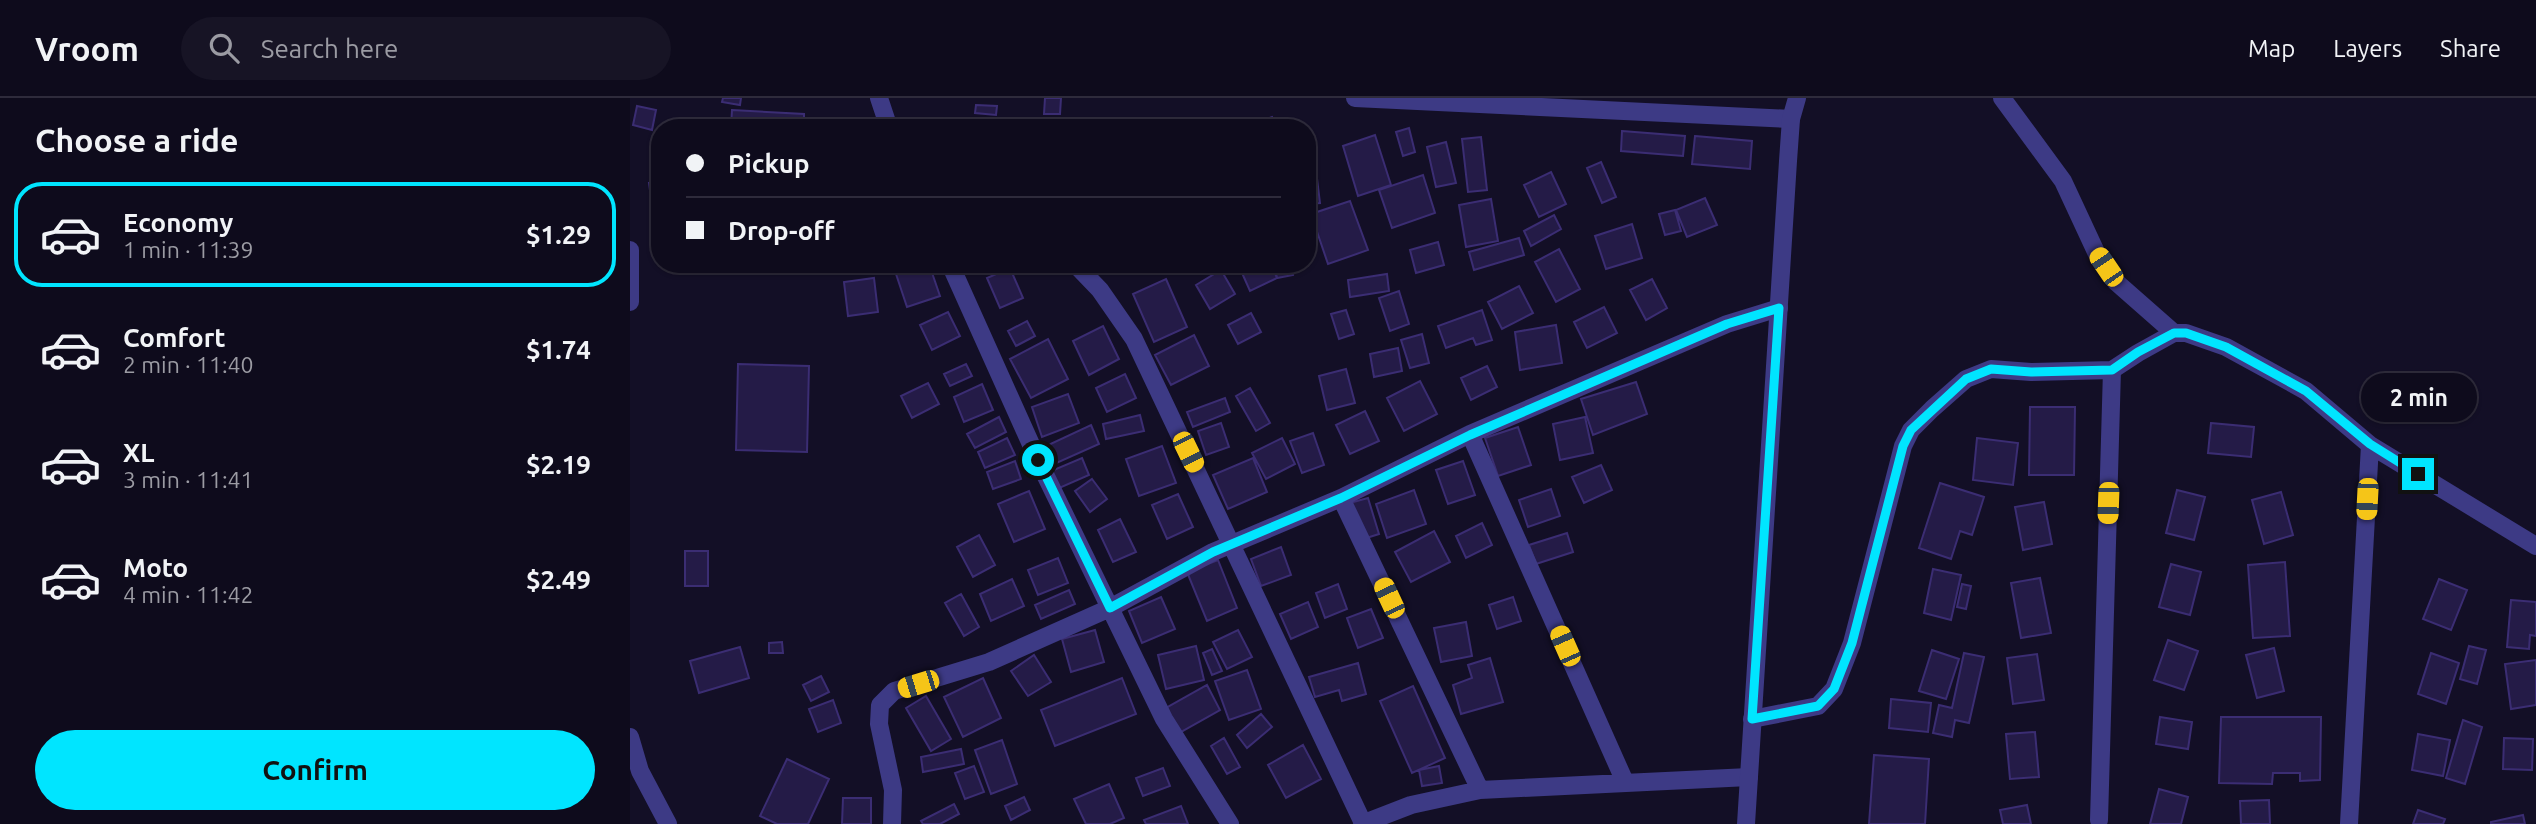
<!DOCTYPE html>
<meta charset="utf-8">
<style>
body{margin:0;font-family:Ubuntu,sans-serif;background:#171425;color:#f1f3f6;height:100vh;display:flex;flex-direction:column;font-size:26px;white-space:nowrap}
*{box-sizing:border-box;margin:0}
p{font-size:23px;color:#9b9ba3}
.icon{flex:none;width:38px;height:38px;fill:none;stroke:currentColor;stroke-width:2;stroke-linecap:round;stroke-linejoin:round}
.map{position:relative;flex:1;overflow:hidden}
.side{display:flex;flex-direction:column;background:#0e0b1c;width:630px}
.side>*{flex:none}
.guide{position:absolute;left:21px;top:21px;width:665px;height:154px;border-radius:28px;box-shadow:0 2px 5px #0004,0 0 0 2px #2e2b3b;display:grid;align-content:center;height:154px;padding:0 35px;background:#0e0b1c}
.end{position:absolute;width:32px;height:32px;margin:-16px;border:9px solid #00e5ff;background:#111;box-shadow:0 0 0 4px #111}
.from{border-radius:50%}
.bubble{position:absolute;height:49px;border-radius:24px;background:#0e0b1c;box-shadow:0 2px 5px #0004,0 0 0 2px #2e2b3b;font-size:23px;font-weight:700;line-height:49px;text-align:center}
.car{position:absolute;width:21px;height:42px;margin:-21px -10px;border-radius:9px;box-shadow:0 0 5px 2px #0007;background:linear-gradient(#f5c518 24%,#345 0 40%,#f5c518 0 76%,#345 0 86%,#f5c518 0)}
.guide b{display:flex;align-items:center;gap:24px;height:66px;font-size:26px}
.guide b+b{border-top:2px solid #2e2b3b}
.guide i{width:18px;height:18px;background:#f1f3f6}
ul{padding:0;list-style:none}
li{display:flex;align-items:center;gap:21px;height:105px;margin:0 14px 10px;padding:0 21px;border:4px solid transparent;border-radius:28px}
li div{flex:1}
li b{display:block;font-size:26px}
li em{font-style:normal;font-weight:700}
li.selected{border-color:#00e5ff}
li>.icon{width:63px;height:63px;stroke-width:1.5}
h2{padding:0 35px;font-size:32px;line-height:84px}
.button{display:flex;gap:14px;margin-top:auto;padding:14px 35px}
.button a{flex:1;height:80px;border-radius:42px;background:#00e5ff;color:#111;font-size:28px;font-weight:700;line-height:80px;text-align:center}
header{display:flex;align-items:center;gap:42px;box-sizing:border-box;height:98px;padding:0 35px;background:#0e0b1c;border-bottom:2px solid #2e2b3b}
header strong{font-size:33px}
nav{display:flex;gap:38px;margin-inline-start:auto;font-size:24px}
.search{width:490px;height:63px;background:#171425;display:flex;align-items:center;gap:18px;box-sizing:border-box;padding:0 24px;border-radius:38px;color:#9b9ba3;font-size:26px}
main{display:flex;flex:1;min-height:0}
.map>svg:first-child{display:block}
.building{fill:#241b47;stroke:#3b2d73;stroke-width:2}
.lines{fill:none;stroke-linecap:round;stroke-linejoin:round}
.minor{stroke:#3d3a85;stroke-width:18}
.tertiary{stroke:#3d3a85;stroke-width:18}
.route{stroke:#00e5ff;stroke-width:9}
</style>
<header>
<strong>Vroom</strong>
<div class="search"><svg class="icon" aria-label="search" viewBox="0 0 24 24"><circle cx="10" cy="10" r="6"/><path d="M15 15l6 6"/></svg>Search here</div>
<nav><a>Map</a><a>Layers</a><a>Share</a></nav>
</header>
<main>
<section class="side">
<h2>Choose a ride</h2>
<ul>
<li class="selected"><svg class="icon" aria-label="car" viewBox="0 0 24 24"><path d="M5 17H2v-5l4-1 3-4h7l3 4 3 1v5h-3M9 17h6M6 11h13"/><circle cx="7" cy="17" r="2"/><circle cx="17" cy="17" r="2"/></svg><div><b>Economy</b><p>1 min · 11:39</p></div><em>$1.29</em></li>
<li><svg class="icon" aria-label="car" viewBox="0 0 24 24"><path d="M5 17H2v-5l4-1 3-4h7l3 4 3 1v5h-3M9 17h6M6 11h13"/><circle cx="7" cy="17" r="2"/><circle cx="17" cy="17" r="2"/></svg><div><b>Comfort</b><p>2 min · 11:40</p></div><em>$1.74</em></li>
<li><svg class="icon" aria-label="car" viewBox="0 0 24 24"><path d="M5 17H2v-5l4-1 3-4h7l3 4 3 1v5h-3M9 17h6M6 11h13"/><circle cx="7" cy="17" r="2"/><circle cx="17" cy="17" r="2"/></svg><div><b>XL</b><p>3 min · 11:41</p></div><em>$2.19</em></li>
<li><svg class="icon" aria-label="car" viewBox="0 0 24 24"><path d="M5 17H2v-5l4-1 3-4h7l3 4 3 1v5h-3M9 17h6M6 11h13"/><circle cx="7" cy="17" r="2"/><circle cx="17" cy="17" r="2"/></svg><div><b>Moto</b><p>4 min · 11:42</p></div><em>$2.49</em></li>
</ul>
<div class="button"><a>Confirm</a></div>
</section>
<div class="map">
<svg width="1906" height="726" viewBox="0 0 1906 726">
<rect width="100%" height="100%" fill="#130f26"/>
<path class="building" d="M93 0H111L110 7 92 4Z
M415 0H431L430 16H414Z
M346 7 367 8 366 17 345 15Z
M7 8 26 12 22 32 3 27Z
M102 12 174 16V30H101Z
M642 19 645 30H612Z
M779 30 785 54 773 58 766 34Z
M992 33 1055 38 1053 58 991 53Z
M745 37 761 87 728 98 713 48Z
M1065 38 1122 43 1120 71 1062 66Z
M851 39 857 92 838 94 832 41Z
M816 44 826 85 806 89 797 49Z
M684 56 690 105 677 106V57Z
M971 64 986 99 972 105 957 70Z
M921 74 936 106 909 119 894 87Z
M793 77 805 115 762 130 749 92Z
M30 84V99L21 100 19 85Z
M1075 100 1087 127 1057 139 1046 112Z
M861 101 868 143 836 149 829 107Z
M720 103 738 152 698 166 681 116Z
M1045 112 1051 133 1035 137 1029 116Z
M924 117 931 131 901 148 894 133Z
M1002 126 1012 160 976 171 965 138Z
M889 140 894 157 844 172 839 154Z
M808 144 814 167 786 175 780 152Z
M929 151 950 191 926 204 905 164Z
M286 166H299L310 198 277 209 265 173Z
M608 166H641L647 180 620 193Z
M644 166H661L663 177 647 180Z
M380 170 393 200 370 210 357 180Z
M591 172 605 196 580 211 566 187Z
M757 176 759 193 720 199 718 182Z
M244 180 248 214 218 218 214 184Z
M536 181 557 229 524 244 503 196Z
M1022 181 1037 210 1016 222 1000 192Z
M889 188 903 215 872 231 858 204Z
M769 193 779 226 760 233 749 200Z
M974 209 987 235 957 250 944 224Z
M716 212 724 236 709 241 701 216Z
M852 212 862 242 846 247 843 240 816 250 808 228Z
M318 214 330 238 302 252 290 227Z
M621 215 631 234 608 246 598 227Z
M397 223 405 238 386 248 378 233Z
M926 227 932 265 890 272 885 234Z
M473 228 489 261 459 277 443 243Z
M792 236 799 265 780 270 771 242Z
M564 237 579 268 541 287 525 257Z
M418 241 438 281 401 300 380 261Z
M768 250 772 273 744 279 740 256Z
M108 266 179 268 177 354 106 352Z
M336 266 342 278 320 288 314 276Z
M857 268 867 289 841 302 831 280Z
M716 271 725 305 697 312 689 278Z
M495 276 506 300 477 314 466 290Z
M790 283 807 316 774 333 757 300Z
M1006 284 1017 316 963 337 951 301Z
M298 285 309 306 282 320 271 298Z
M352 286 363 312 334 324 324 299Z
M620 290 640 325 626 333 606 298Z
M438 296 449 325 412 339 402 309Z
M595 300 600 314 563 329 557 314Z
M1400 309H1445L1444 377H1399Z
M735 313 749 343 720 356 706 327Z
M510 317 514 333 476 341 473 326Z
M369 319 376 334 345 350 337 336Z
M955 319 963 355 930 362 923 326Z
M591 325 599 349 576 357 568 333Z
M1581 325 1624 329 1621 359 1578 355Z
M461 327 469 346 422 367 414 349Z
M888 329 901 367 868 378 855 340Z
M683 335 694 367 672 375 660 343Z
M377 340 385 357 355 370 348 354Z
M652 340 665 366 636 381 622 355Z
M1347 340 1388 345 1383 387 1343 382Z
M532 348 546 385 509 398 496 361Z
M452 360 459 377 427 391 419 374Z
M623 360 637 394 598 411 583 377Z
M385 363 391 381 363 391 357 374Z
M833 363 845 397 818 406 806 372Z
M971 367 982 392 954 405 942 379Z
M462 381 477 401 460 414 445 393Z
M1310 385 1354 399 1342 437 1330 433 1321 461 1289 450Z
M921 391 930 418 898 429 889 402Z
M784 392 796 426 757 440 746 406Z
M1547 392 1575 399 1564 442 1536 435Z
M399 393 415 431 384 444 368 406Z
M1651 394 1663 437 1634 446 1622 402Z
M548 396 563 429 537 441 522 407Z
M738 400 749 436 727 443 716 406Z
M1414 404 1422 446 1393 452 1385 409Z
M490 421 506 454 483 464 468 432Z
M852 425 862 447 836 460 826 438Z
M804 433 820 464 781 484 765 454Z
M937 435 943 454 906 466 899 447Z
M349 437 365 467 343 479 327 449Z
M651 449 661 477 631 488 621 461Z
M55 453H78V488H55Z
M428 460 438 485 408 497 398 472Z
M588 462 607 510 577 523 557 474Z
M1655 464 1660 538 1623 540 1618 467Z
M1541 466 1571 474 1560 517 1529 509Z
M1303 471 1331 477 1321 522 1294 515Z
M1410 480 1421 535 1391 540 1381 485Z
M382 481 394 508 361 523 350 496Z
M1809 481 1837 492 1821 532 1793 521Z
M708 486 717 511 695 520 686 495Z
M1332 486 1341 488 1336 511 1327 509Z
M439 492 445 506 411 521 405 507Z
M331 496 349 529 334 538 315 505Z
M531 499 545 531 512 545 499 513Z
M883 499 891 523 867 531 859 507Z
M1881 502 1906 504V538L1900 537 1899 551 1877 549Z
M678 504 688 529 661 541 650 516Z
M741 511 753 540 728 550 717 520Z
M836 524 842 558 811 564 804 530Z
M465 532 474 564 441 574 432 541Z
M608 532 622 559 597 571 583 544Z
M1538 542 1568 553 1554 592 1524 582Z
M152 544 153 555H139V545Z
M566 548 574 582 536 591 528 557Z
M1839 548 1856 552 1847 586 1830 581Z
M110 549 119 580 69 595 60 563Z
M1644 550 1654 593 1627 600 1616 557Z
M582 551 592 573 582 577 573 555Z
M1302 552 1329 561 1316 601 1289 593Z
M1334 555 1354 559 1339 625 1325 622 1322 639 1303 635 1309 607 1322 610Z
M1801 555 1829 565 1816 606 1788 596Z
M1407 556 1414 602 1383 606 1377 560Z
M404 557 421 584 398 598 381 573Z
M860 560 873 604 831 616 823 587 842 580 838 567Z
M1906 562V607L1881 611 1875 566Z
M728 565 736 596 712 603 709 592 685 599 679 579Z
M617 572 631 611 599 622 585 583Z
M191 578 199 594 181 603 173 587Z
M353 580 371 620 333 639 314 599Z
M492 580 506 616 425 648 411 612Z
M577 587 590 612 549 635 536 610Z
M783 588 815 660 782 675 750 603Z
M296 598 321 641 301 653 276 610Z
M1261 601 1301 605 1298 634 1259 630Z
M203 602 211 625 188 634 179 611Z
M631 616 642 629 617 650 607 637Z
M1530 619 1562 624 1558 651 1526 646Z
M1591 619H1691L1690 682 1670 683V675H1643L1642 686 1589 685Z
M1833 622 1852 629 1835 686 1816 680Z
M1405 634 1409 679 1380 681 1376 636Z
M1788 636 1820 642 1813 678 1782 672Z
M594 640 610 669 597 676 581 648Z
M1874 640 1903 641 1902 672 1873 671Z
M372 642 387 686 361 696 345 652Z
M673 647 691 681 656 700 638 667Z
M331 651 334 666 293 674 291 659Z
M1244 657 1299 661 1295 726H1239Z
M157 661 199 681 178 726H147L130 718Z
M344 668 354 694 335 701 325 675Z
M809 668 812 685 792 688 789 672Z
M533 670 540 688 513 698 506 680Z
M479 686 494 720 480 726H456L444 701Z
M1529 691 1558 699 1551 726H1520Z
M394 699 400 712 381 722 375 708Z
M213 700H241V726H212Z
M1639 702 1640 726H1611L1610 703Z
M324 706 329 716 310 726H293L291 723Z
M1397 707 1401 726H1373L1370 712Z
M551 708 558 726H516L514 722Z
M1788 712 1815 721 1813 726H1783Z
M1893 717 1895 726H1861V724Z"/>
<g class="lines">
<path class="minor" d="M249 0 259 30
M725 0 1161 21
M1372 0 1433 83 1466 154 1486 184 1544 235
M320 166 408 362 534 621 600 726
M445 166 470 192 504 241 733 725
M840 336 995 684
M711 400 850 692
M1122 621 1188 608 1204 591 1222 545 1273 348 1281 332 1302 311 1336 281 1361 271 1401 274 1482 272 1508 255 1544 235H1556L1596 249 1676 293 1740 347 1906 448
M1469 722 1482 272
M262 726 263 692 249 626 250 607 264 593 359 564 480 510 583 454 711 400 840 336 1097 226 1149 210
M732 726 781 707 850 692 1119 679
M1719 726 1740 347"/>
<path class="tertiary" d="M0 152V204
M0 639 10 673 38 726
M1116 726 1158 63 1161 21 1167 0"/>
</g>
<g class="lines">
<path class="route" d="M408 362 480 510 583 454 711 400 840 337 1097 226 1149 210 1122 621 1188 608 1204 591 1222 545 1273 348 1281 332 1336 281 1361 271 1401 274 1482 272 1508 254 1544 235H1556L1596 249 1676 293 1740 346 1788 376"/>
</g>
</svg>
<i class="end from" style="left:408px;top:362px"></i>
<i class="end" style="left:1788px;top:376px"></i>
<div class="bubble" style="left:1731px;top:275px;width:116px">2 min</div>
<i class="car" style="left:1476px;top:169px;rotate:326deg"></i>
<i class="car" style="left:558px;top:354px;rotate:154deg"></i>
<i class="car" style="left:1737px;top:401px;rotate:183deg"></i>
<i class="car" style="left:1478px;top:405px;rotate:182deg"></i>
<i class="car" style="left:759px;top:500px;rotate:335deg"></i>
<i class="car" style="left:935px;top:548px;rotate:336deg"></i>
<i class="car" style="left:288px;top:586px;rotate:253deg"></i>
<div class="guide">
<b><i class="from"></i>Pickup</b>
<b><i></i>Drop-off</b>
</div>
</div>
</main>
